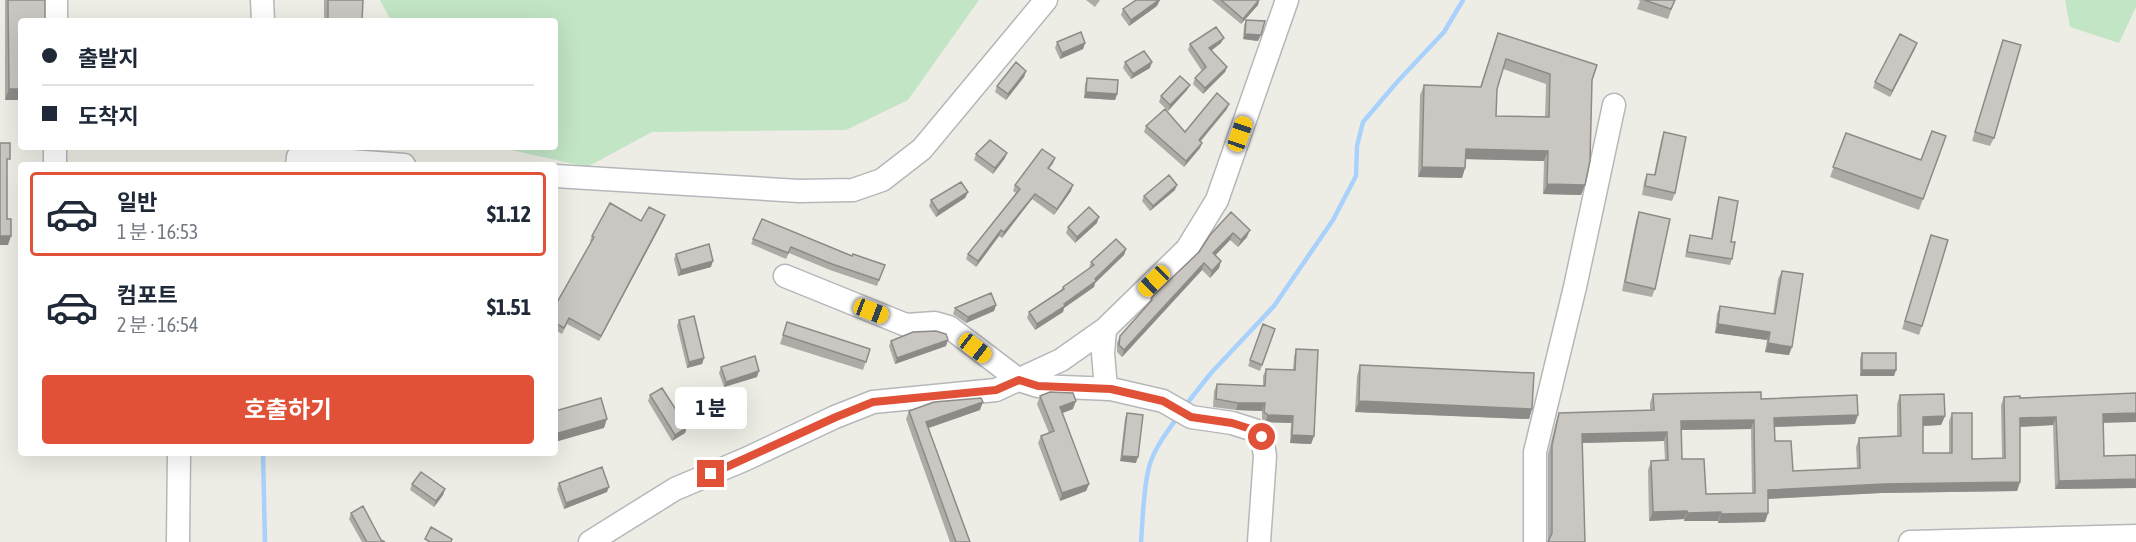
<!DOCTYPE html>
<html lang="ko">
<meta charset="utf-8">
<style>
body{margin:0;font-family:"Asap Condensed","Noto Sans KR",sans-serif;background:#f2f2f3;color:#1f2937;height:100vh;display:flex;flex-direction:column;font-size:22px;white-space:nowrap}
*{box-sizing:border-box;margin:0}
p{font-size:20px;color:#747a83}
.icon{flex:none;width:33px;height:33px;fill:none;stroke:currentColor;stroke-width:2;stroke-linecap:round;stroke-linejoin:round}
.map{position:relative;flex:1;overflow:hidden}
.details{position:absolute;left:18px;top:162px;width:540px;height:294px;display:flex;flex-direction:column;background:#fff;border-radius:6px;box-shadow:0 6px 24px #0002}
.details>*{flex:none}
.top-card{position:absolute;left:18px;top:18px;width:540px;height:132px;border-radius:6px;box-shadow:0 6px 24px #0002;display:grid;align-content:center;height:132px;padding:0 24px;background:#fff}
.end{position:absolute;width:27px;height:27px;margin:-14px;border:8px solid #e15138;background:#fff;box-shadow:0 0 0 3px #fff}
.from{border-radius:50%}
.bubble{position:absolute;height:42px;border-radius:6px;background:#fff;box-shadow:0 6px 24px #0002;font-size:20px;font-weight:700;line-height:42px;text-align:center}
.car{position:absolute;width:18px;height:36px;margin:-18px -9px;border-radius:8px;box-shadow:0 0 4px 2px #0007;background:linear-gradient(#f5c518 24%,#345 0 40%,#f5c518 0 76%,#345 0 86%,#f5c518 0)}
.top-card b{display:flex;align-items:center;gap:21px;height:57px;font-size:22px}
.top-card b+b{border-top:2px solid #e0e1e3}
.top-card i{width:15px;height:15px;background:#1f2937}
ul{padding:10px 0 0;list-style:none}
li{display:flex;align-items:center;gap:18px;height:84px;margin:0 12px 9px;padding:0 12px;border:3px solid transparent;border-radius:6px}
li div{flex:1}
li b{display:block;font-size:22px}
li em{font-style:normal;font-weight:700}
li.current{border-color:#e15138}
li>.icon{width:54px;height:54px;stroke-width:1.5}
.primary-button{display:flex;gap:12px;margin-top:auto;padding:12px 24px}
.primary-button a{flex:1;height:69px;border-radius:6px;background:#e15138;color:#fff;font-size:24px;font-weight:700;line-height:69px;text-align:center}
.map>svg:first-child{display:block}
.green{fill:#c2e5c5}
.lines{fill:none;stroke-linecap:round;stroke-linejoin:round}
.stream{stroke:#a8d1fb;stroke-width:4.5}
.minor-casing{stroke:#b5b7bb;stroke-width:25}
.minor{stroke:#fff;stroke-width:22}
.wall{fill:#aeaba7;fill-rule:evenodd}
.shaded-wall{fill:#8d8b88}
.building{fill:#cac7c2;stroke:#8d8b88;stroke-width:1.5;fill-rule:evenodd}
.route{stroke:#e15138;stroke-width:8}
</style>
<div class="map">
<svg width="2136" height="542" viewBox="0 0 2136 542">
<rect width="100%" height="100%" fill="#eeede5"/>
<path class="green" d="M380 0H979L908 100 846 130 652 132 587 167 498 147H555V21H391Z
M2065 0H2136V7L2119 43 2070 27Z"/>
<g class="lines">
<path class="stream" d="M1185 406 1211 373 1274 306 1333 220 1356 176 1357 146 1363 122 1398 81 1444 32 1463 0
M263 453 265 542
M1141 542C1143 517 1143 491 1149 467 1154 449 1166 433 1177 418"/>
<g class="minor-casing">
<path id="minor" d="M262 0 263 21
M56 21V0
M55 165V147
M297 165 298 157 404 165
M555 176 799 191 853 190 882 180 922 149 1046 0
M785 276 906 325 935 323 949 327 1019 380 1038 386 1111 389 1163 401 1191 417 1232 423 1254 430 1262 437 1265 456 1259 542
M1105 329 1103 353 1106 389
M178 542 179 453
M590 542 675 489 746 459 835 417 873 402 996 390 1061 360 1105 329 1187 249 1217 200 1287 0
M1535 542V452L1575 287 1614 105
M1910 542 2136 536"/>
</g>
<use href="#minor" class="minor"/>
</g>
<path class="wall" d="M5 0H45L21 100H5Z
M324 0H363L362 21H324Z
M1086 0H1100L1095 7Z
M1212 0H1259L1258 5 1241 24Z
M1638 0H1675L1668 19 1637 9 1640 1Z
M1157 6 1129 26 1121 15 1123 9Z
M1246 20 1258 41 1243 39 1244 25Z
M1498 33 1592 80 1585 185 1581 195 1543 194 1544 161 1466 159 1465 168 1462 178 1418 177 1420 95 1424 85 1480 87ZM1503 69 1546 84 1545 117 1496 116 1497 89Z
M2003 40 1994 138 1990 146 1972 141Z
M1057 42 1085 43 1083 49 1060 59 1055 48Z
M1221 43 1211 50 1227 67 1225 72 1203 94 1193 84 1195 78 1202 71 1188 50 1190 44Z
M1917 43 1890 97 1873 88 1875 82Z
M1125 62 1150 68 1131 79 1123 68Z
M1026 71 1024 77 1006 100 995 92 997 86Z
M1087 78 1117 94 1115 100 1084 98 1085 84Z
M1190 85 1187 90 1168 111 1159 102 1161 96Z
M1227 109 1201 141 1202 143 1200 148 1184 167 1144 132 1146 126 1185 132Z
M1664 132 1675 193 1672 201 1642 195 1644 182 1647 174 1654 175 1661 141Z
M1846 133 1921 160 1946 136 1919 210 1830 177Z
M976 154 1005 158 993 174 974 160Z
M1055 158 1053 164 1049 169 1071 191 1054 215 1032 199 1002 238 999 236 976 267 966 259 968 254 1016 193 1013 191 1015 185Z
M1175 190 1150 211 1142 201 1144 196Z
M968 192 965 198 936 217 929 206 931 200Z
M1719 197 1731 242 1732 259 1730 265 1685 257 1688 241 1690 235 1711 238 1717 203Z
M1231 212 1247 237 1238 247 1230 240 1215 255 1221 261 1219 268 1210 278 1202 270 1122 357 1117 352V343L1120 336 1149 303 1151 299 1199 252Z
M1639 212 1655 289 1652 297 1622 291 1636 221Z
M665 215 663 221 599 341 567 324 562 334 555 330V306L591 242 590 241 592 236 641 221Z
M762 219 852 256 885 265 877 286 830 270 789 253 786 259 751 244Z
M1097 223 1075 243 1066 233 1068 227Z
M1931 235 1922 326 1919 335 1902 329Z
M1126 249 1124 255 1095 283 1094 287 1064 308 1063 312 1035 330 1027 318 1029 312 1061 290 1063 287 1089 268 1091 262Z
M676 254 711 267 678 276 674 259Z
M1782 271 1789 355 1765 352 1767 340 1715 333 1717 314 1720 306 1773 314 1778 279Z
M996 305 994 311 966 323 953 314 955 308Z
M679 320 704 358 702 364 687 368 677 326Z
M787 322 870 349 863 370 780 344Z
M1263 324 1275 329 1260 371 1248 366Z
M891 341 946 346 895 364 889 346Z
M1296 349 1314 436 1311 444 1290 443 1291 423 1265 422 1262 419V411L1236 410 1213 407 1214 391 1217 384 1263 386V376L1266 369 1293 370 1294 357Z
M1862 353 1896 370 1894 376H1860V359Z
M1360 365 1532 409 1529 419 1355 412 1357 376Z
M721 367 757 377 724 387 719 373Z
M1653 394 1761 399 1855 424 1775 427V441L1793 471 1857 468 1856 447 1859 438 1897 436V404L1900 395 1945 416 1941 425 1923 426V453H1949V421L1952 413 1972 459 2002 458 2001 405 2004 397 2020 398 2104 423V456L2136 455V488L2055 489 2053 425 2020 427V482L2017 491 1881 493 1768 499V513L1765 522 1718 523V521H1684V519L1649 521 1648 470 1651 461 1665 460 1664 441 1582 443 1585 542 1548 540V454L1556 422 1559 413 1650 411V403ZM1751 429 1752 493 1706 494 1682 459 1681 430Z
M650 395 687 427 685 433 672 441 648 401Z
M1040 396 1073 409 1062 413 1089 484 1086 491 1060 501 1038 443 1041 436 1049 433 1037 404Z
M980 410 928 428 970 542H950L906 419 909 411Z
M1127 413 1136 463 1120 461 1125 418Z
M559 483 607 492 564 509 557 489Z
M412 484 445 489 443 495 434 507 410 490Z
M351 513 381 540 385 542H362L349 519Z"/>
<path class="shaded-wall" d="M1159 0H1160L1157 6 1129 26 1131 20Z
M1259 0 1258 5 1241 24 1243 19Z
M1245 34 1261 35 1258 41 1243 39Z
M1224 38 1221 43 1207 54 1209 48Z
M1085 43 1083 49 1060 59 1062 53Z
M1917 43 1915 49 1890 97 1892 91Z
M1152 62 1150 68 1131 79 1133 74Z
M1227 67 1225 72 1203 94 1205 88Z
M1026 71 1024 77 1006 100 1008 94Z
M1190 85 1187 90 1168 111 1170 105Z
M9 89H21V100H5Z
M1086 92 1117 94 1115 100 1084 98Z
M1229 104 1227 109 1197 145 1199 140Z
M1202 143 1200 148 1184 167 1186 161Z
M1466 149 1548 151 1544 161 1462 159Z
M1007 153 1005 158 993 174 995 168Z
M1422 167 1465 168 1462 178 1418 177Z
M1547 184 1585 185 1581 195 1543 194Z
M1073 185 1071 191 1054 215 1057 209Z
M1177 185 1175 190 1150 211 1153 206Z
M968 192 965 198 936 217 938 211Z
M1035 194 1032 199 1002 238 1004 232Z
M665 215 663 221 599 341 601 336Z
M1099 217 1097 223 1075 243 1077 237Z
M1001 230 999 236 976 267 978 261Z
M1250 230 1247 237 1238 247 1241 240Z
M1233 233 1230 240 1211 260 1213 253Z
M0 236H11L8 245H0Z
M1126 249 1124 255 1095 283 1094 287 1064 308 1063 312 1035 330 1037 324 1095 279Z
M713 261 711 267 678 276 681 270Z
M1221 261 1219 268 1210 278 1212 271Z
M1204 263 1202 270 1122 357 1124 350Z
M996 305 994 311 966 323 968 317Z
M1718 324 1770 332 1767 340 1715 333Z
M948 340 946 346 895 364 897 358Z
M1768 343 1792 347 1789 355 1765 352Z
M704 358 702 364 687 368 689 362Z
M1862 370H1896L1894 376H1860Z
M759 371 757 377 724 387 726 382Z
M1076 401 1073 409 1057 415 1060 407Z
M1359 401 1532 409 1529 419 1355 412Z
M983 402 980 410 923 430 926 422Z
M1238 403H1265L1262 411 1236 410Z
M2136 413V422L2100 423 2103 414Z
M1268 415 1293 416 1291 423 1265 422Z
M1858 415 1855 424 1771 427 1774 418Z
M1945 416 1941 425 1920 426 1923 417Z
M2056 417 2053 425 2017 427 2020 418Z
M607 419 604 428 555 442V434Z
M1754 420 1751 429 1678 430 1681 421Z
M687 427 685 433 672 441 675 435Z
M1667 432 1664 441 1579 443 1582 434Z
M1292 435 1314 436 1311 444 1290 443Z
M1122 456 1138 457 1136 463 1120 461Z
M2136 479V488L2055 489 2059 481Z
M2020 482 2017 491 1881 493 1764 499 1768 490 1884 484Z
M1089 484 1086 491 1060 501 1062 493Z
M609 487 607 492 564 509 566 503Z
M445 489 443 495 434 507 436 501Z
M1687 511 1684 519 1649 521 1653 512Z
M1721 512 1718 521H1684L1687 513Z
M1768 513 1765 522 1718 523 1721 514Z"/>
<path class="building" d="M8 0H45V21H21V89H9Z
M328 0H363L362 21H328Z
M1136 0H1159L1131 20 1123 9Z
M1221 0H1259L1243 19Z
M1644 0H1675L1671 9Z
M1246 20 1265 21 1261 35 1245 34Z
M1216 27 1224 38 1209 48 1227 67 1205 88 1195 78 1206 67 1190 44Z
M1081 32 1085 43 1062 53 1057 42Z
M1498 33 1597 65 1592 80 1590 161 1585 185 1547 184 1548 151 1466 149 1465 168 1422 167 1424 85 1481 87ZM1506 59 1550 74 1549 117 1496 116 1497 89Z
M1900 34 1917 43 1892 91 1875 82Z
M2003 40 2021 45 1994 138 1975 132Z
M1144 51 1152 62 1133 74 1125 62Z
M1016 62 1026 71 1008 94 997 86Z
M1180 76 1190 85 1170 105 1161 96Z
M1087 78 1118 80 1117 94 1086 92Z
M1217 93 1229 104 1199 140 1202 143 1186 161 1146 126 1165 109 1185 132Z
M1932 131 1946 136 1923 199 1833 167 1846 133 1921 160Z
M1664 132 1686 137 1675 193 1645 186 1647 174 1655 175Z
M990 140 1007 153 995 168 976 154Z
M0 143H10V159H7V219H11V236H0Z
M1042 149 1055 158 1048 168 1073 185 1057 209 1035 194 1004 232 1001 230 978 261 968 254 1020 189 1015 185Z
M1169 175 1177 185 1153 206 1144 196Z
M961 182 968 192 938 211 931 200Z
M1719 197 1738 201 1731 242H1735L1732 259 1687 252 1690 235 1712 239Z
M610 203 641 221 649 207 665 215 601 336 569 318 564 328 555 323V306L594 237 592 236Z
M1089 207 1099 217 1077 237 1068 227Z
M1231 212 1250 230 1241 240 1233 233 1213 253 1221 261 1212 271 1204 263 1124 350 1119 345 1120 336 1152 300 1151 299 1154 295 1199 252 1210 235Z
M1639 212 1670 219 1655 289 1625 282Z
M762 219 852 256 853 254 885 265 879 280 832 264 791 247 788 253 753 239Z
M1931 235 1948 240 1922 326 1905 321Z
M1116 239 1126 249 1095 279 1096 281 1064 304 1065 306 1037 324 1029 312 1064 289 1063 287 1094 265 1091 262Z
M709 244 713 261 681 270 676 254Z
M1782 271 1803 274 1792 347 1768 343 1770 332 1718 324 1720 306 1775 314Z
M991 293 996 305 968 317 955 308Z
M694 316 704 358 689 362 679 320Z
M787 322 870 349 866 362 783 335Z
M1263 324 1275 329 1262 365 1250 360Z
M936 331 946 334 948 340 897 358 891 341 913 332Z
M1296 349 1318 350 1314 436 1292 435 1293 416 1268 415 1264 412 1265 403H1238L1216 399 1217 384 1265 386 1266 369 1295 370Z
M1862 353H1896V370H1862Z
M755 356 759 371 726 382 721 367Z
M1360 365 1534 373 1532 409 1359 401Z
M662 388 687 427 675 435 650 395Z
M1050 392 1073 393 1076 401 1060 407 1089 484 1062 493 1041 436 1054 431 1040 396Z
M1761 392V399L1857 395 1858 415 1774 418 1775 441H1791L1793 471 1860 468 1859 438 1901 436 1900 395 1944 394 1945 416 1923 417V453H1952V413H1972V459L2005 458 2004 397 2020 396V398L2136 393V413L2103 414 2104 456 2136 455V479L2059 481 2056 417 2020 418V482L1884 484 1768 490V513L1721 514V512L1687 513V511L1653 512 1651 461 1668 460 1667 432 1582 434 1585 542H1548L1552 533V445L1559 413 1654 410 1653 394ZM1754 420 1755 493 1706 494 1704 459H1682L1681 421Z
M601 398 607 419 555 434V411Z
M981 398 983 402 926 422 970 542H956L909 411 934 402Z
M1127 413 1143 415 1138 457 1122 456Z
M602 467 609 487 566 503 559 483Z
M421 472 445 489 436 501 412 484Z
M363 506 381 540 385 542H367L351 513Z
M431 527 452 539 451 542H430L425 539Z"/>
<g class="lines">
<path class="route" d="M711 474 836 417 873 402 996 390 1019 380 1038 386 1111 389 1163 401 1191 417 1232 423 1254 430 1262 437"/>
</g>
</svg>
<i class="end from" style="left:1262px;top:437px"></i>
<i class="end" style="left:711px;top:474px"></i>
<div class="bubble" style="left:675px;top:387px;width:72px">1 분</div>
<i class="car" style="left:1240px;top:134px;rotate:19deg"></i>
<i class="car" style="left:1154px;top:281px;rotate:226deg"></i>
<i class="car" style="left:871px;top:311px;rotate:111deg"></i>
<i class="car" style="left:975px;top:348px;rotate:128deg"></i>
<div class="top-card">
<b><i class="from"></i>출발지</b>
<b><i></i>도착지</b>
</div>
<section class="details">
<ul>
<li class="current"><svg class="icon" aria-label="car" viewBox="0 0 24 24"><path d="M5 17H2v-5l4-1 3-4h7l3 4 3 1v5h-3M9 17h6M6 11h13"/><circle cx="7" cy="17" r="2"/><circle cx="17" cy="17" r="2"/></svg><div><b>일반</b><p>1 분 · 16:53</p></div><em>$1.12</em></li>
<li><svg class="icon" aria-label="car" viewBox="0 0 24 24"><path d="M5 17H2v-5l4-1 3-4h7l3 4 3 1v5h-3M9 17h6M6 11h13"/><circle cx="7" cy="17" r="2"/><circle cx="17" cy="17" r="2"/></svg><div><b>컴포트</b><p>2 분 · 16:54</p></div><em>$1.51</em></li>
</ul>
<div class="primary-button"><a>호출하기</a></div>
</section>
</div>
